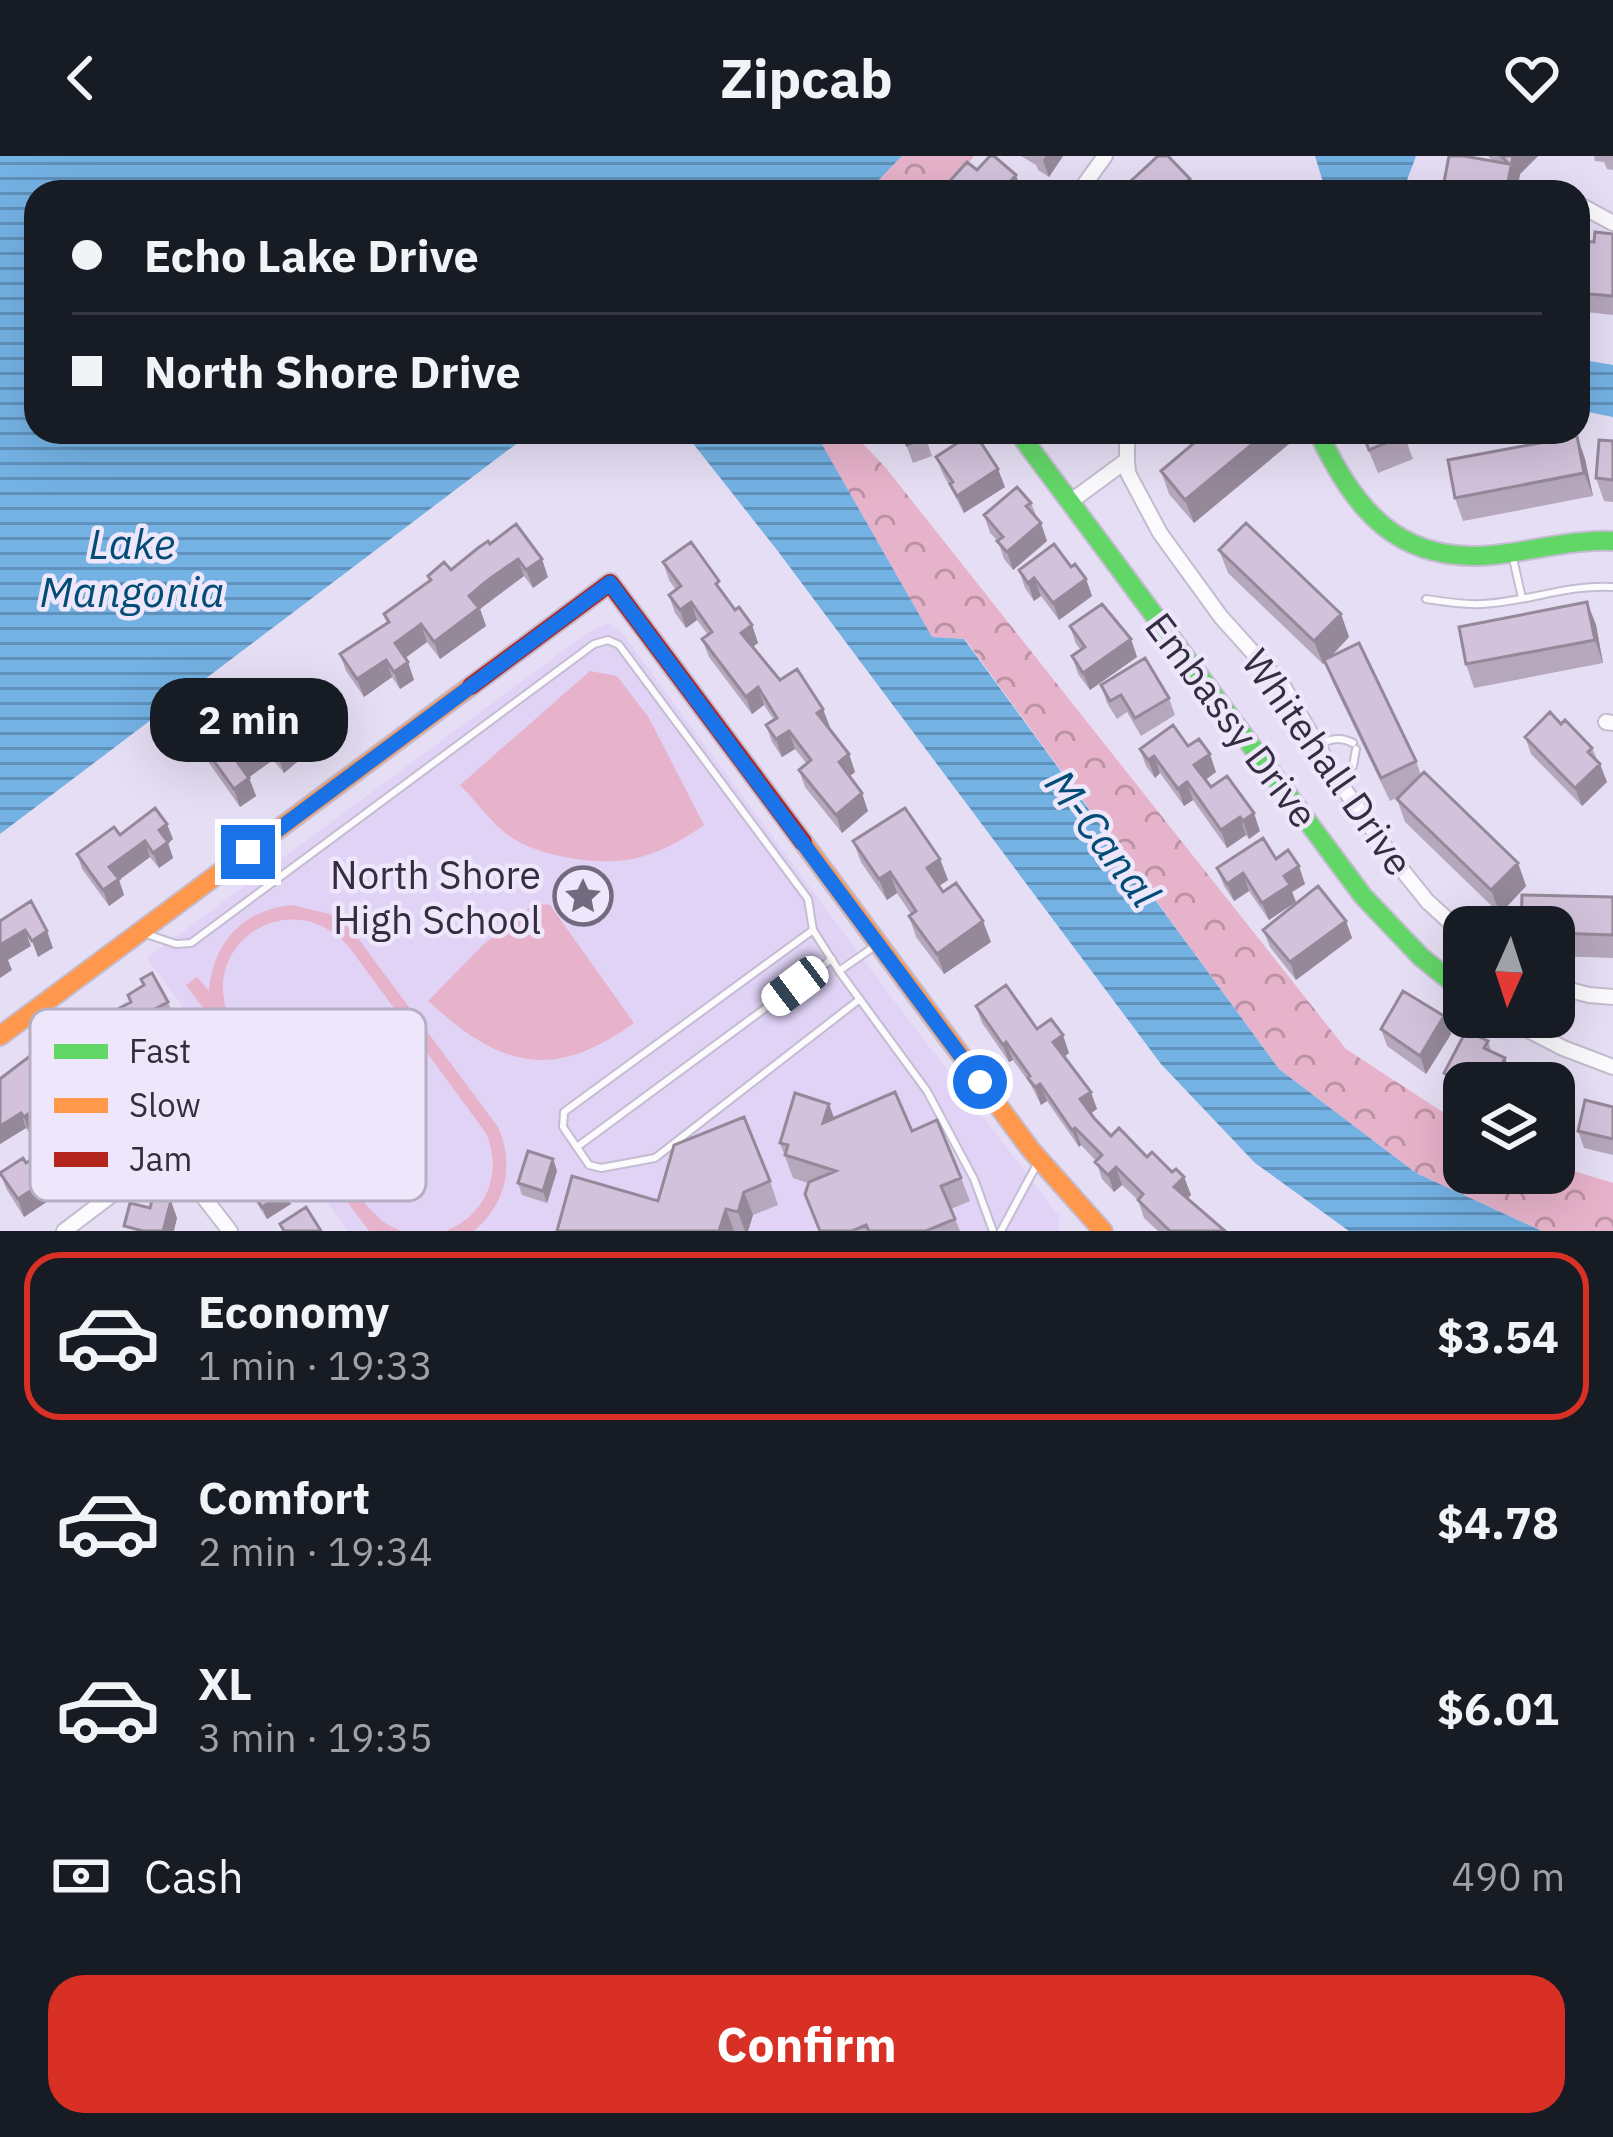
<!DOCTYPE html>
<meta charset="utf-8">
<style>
body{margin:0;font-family:"IBM Plex Sans",sans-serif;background:#20242c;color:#f1f3f6;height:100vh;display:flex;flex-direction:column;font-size:45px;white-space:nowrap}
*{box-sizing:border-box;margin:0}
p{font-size:39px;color:#9ea1a6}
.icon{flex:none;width:66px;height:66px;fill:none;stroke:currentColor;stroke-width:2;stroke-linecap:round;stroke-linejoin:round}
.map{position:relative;height:1075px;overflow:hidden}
.drawer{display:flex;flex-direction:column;background:#171b24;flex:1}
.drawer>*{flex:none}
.hud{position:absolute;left:24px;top:24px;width:1566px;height:264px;border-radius:36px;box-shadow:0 12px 48px #0002;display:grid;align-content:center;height:264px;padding:0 48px;background:#171b24}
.needle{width:78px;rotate:183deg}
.buttons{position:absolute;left:1443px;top:750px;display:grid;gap:24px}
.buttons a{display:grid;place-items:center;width:132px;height:132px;border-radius:24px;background:#171b24;box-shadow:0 12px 48px #0002;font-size:60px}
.end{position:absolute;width:54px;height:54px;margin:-27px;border:15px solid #1a73e8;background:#fff;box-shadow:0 0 0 6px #fff}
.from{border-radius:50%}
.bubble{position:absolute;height:84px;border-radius:36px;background:#171b24;box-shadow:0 12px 48px #0002;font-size:39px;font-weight:800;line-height:84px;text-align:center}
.car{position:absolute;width:36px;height:72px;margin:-36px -18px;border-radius:15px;box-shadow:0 0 9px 3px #0007;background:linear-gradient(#fff 24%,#345 0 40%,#fff 0 76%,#345 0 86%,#fff 0)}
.hud b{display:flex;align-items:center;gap:42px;height:114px;font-size:45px}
.hud b+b{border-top:3px solid #363941}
.hud i{width:30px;height:30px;background:#f1f3f6}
ul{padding:21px 0 0;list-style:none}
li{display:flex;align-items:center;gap:36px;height:168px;margin:0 24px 18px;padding:0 24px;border:6px solid transparent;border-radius:36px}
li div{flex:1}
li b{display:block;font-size:45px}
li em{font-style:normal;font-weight:800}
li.on{border-color:#d93025}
li>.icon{width:108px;height:108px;stroke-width:1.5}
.pay{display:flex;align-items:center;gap:30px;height:132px;padding:0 48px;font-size:45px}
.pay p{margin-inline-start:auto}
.button{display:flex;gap:24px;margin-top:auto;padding:24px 48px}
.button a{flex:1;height:138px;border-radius:36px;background:#d93025;color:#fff;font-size:48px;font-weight:800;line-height:138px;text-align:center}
header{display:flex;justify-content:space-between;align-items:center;height:156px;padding:0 48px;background:#171b24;font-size:54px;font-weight:800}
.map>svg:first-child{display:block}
.built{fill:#e0d3f6}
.park{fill:url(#park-crowns)}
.pitch{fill:#e7b3ca}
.water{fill:url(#water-rules)}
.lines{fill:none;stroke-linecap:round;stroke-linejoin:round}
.lane-casing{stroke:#c4bcd0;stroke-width:10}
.street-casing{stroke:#c4bcd0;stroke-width:18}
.fast-casing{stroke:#c4bcd0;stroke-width:22}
.slow-casing{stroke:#c4bcd0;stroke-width:22}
.jam-casing{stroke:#c4bcd0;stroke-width:22}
.lane{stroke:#fbfafd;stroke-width:6}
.street{stroke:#fbfafd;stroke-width:14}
.fast{stroke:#63d668;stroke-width:18}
.slow{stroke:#ff974d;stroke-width:18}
.jam{stroke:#b3261e;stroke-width:18}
.wall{fill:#b5a7bc}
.shaded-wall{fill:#948899}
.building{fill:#d3c2db;stroke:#948899;stroke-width:3}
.route{stroke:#1a73e8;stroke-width:15}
.labels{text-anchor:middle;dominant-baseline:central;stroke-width:9;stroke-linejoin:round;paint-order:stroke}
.street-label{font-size:39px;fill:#342d40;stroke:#eee7fb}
.poi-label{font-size:39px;fill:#342d40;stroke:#eee7fb;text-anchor:end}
.water-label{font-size:42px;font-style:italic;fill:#024c76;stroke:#eee7fb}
.key{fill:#eee7fb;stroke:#b6afc3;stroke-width:3}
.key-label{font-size:33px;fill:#342d40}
</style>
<header><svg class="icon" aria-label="back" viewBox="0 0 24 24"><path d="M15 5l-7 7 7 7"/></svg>Zipcab<svg class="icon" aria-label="heart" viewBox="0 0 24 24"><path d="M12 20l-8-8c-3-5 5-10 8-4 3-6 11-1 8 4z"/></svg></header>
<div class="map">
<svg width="1613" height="1075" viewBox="0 0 1613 1075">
<defs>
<pattern id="park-crowns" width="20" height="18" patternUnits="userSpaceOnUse" patternTransform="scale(3)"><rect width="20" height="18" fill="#e7b3ca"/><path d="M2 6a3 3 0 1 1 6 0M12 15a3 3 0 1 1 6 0" fill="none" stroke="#bc92a5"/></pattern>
<pattern id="water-rules" width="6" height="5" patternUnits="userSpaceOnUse" patternTransform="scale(3)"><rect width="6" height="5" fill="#74b2e4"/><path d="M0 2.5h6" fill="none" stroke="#6091ba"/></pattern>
</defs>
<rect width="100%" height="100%" fill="#e6def4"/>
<path class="built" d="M608 467 622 477 891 841 1059 1060V1075H348L147 802 586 478Z"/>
<path class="park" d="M902 0H974L947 36H867Z
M815 276H852L886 312 1346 893 1464 970V1017H1554V1009L1613 1027V1075H1542L1416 1017 1279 913 965 483 932 481Z"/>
<path class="pitch" d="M590 515 617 520 649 562 704 669C681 685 655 700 626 704 595 709 541 700 514 683 494 671 477 646 460 629Z
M535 747 550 749 634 867C551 927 499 910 428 845L484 788Z
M292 749 330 758 351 773 498 971C515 1009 506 1048 474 1075H446C487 1058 503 1017 486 977L349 791C288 722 187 795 236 874L367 1050 383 1066 401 1075H369L186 829 197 821 209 835C213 786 243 754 292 749Z"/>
<path class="water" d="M0 0H902L867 36H36V276H532L0 678Z
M1315 0H1416L1406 27 1407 36H1326Z
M1578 203 1613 209V261L1578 254Z
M684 276H815L932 481 964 483 1279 913 1416 1017 1542 1075H1349L1255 1007 1161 908 777 394Z"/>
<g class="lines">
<g class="lane-casing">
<path id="lane" d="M1131 279 1174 276
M1512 398 1522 442
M1426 443C1445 446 1463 449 1482 448 1527 446 1568 428 1613 431
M1317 590C1329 583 1340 580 1353 587
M1340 621 1353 610 1356 593
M813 774 839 815
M143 777 176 788 191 787 594 488 608 484 619 489 808 743 813 774 564 956 563 971 589 1009 601 1012 655 1002 860 843
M875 790 839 815 927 935 974 1023 993 1075
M577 991 832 803
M1001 1075 1036 1010"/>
</g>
<g class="street-casing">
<path id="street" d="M1079 36 1105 0
M1578 48 1613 67
M1127 304 1128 317 1160 377 1221 461 1283 530 1337 623 1395 705 1427 745 1464 779
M1070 346 1127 304V276
M1606 566 1613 567
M1554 830 1589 839 1613 841
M1503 861 1563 892 1613 911
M64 1075 142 1016 163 1009 184 1016 230 1075"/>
</g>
<g class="fast-casing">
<path id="fast" d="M1018 276 1363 740 1421 801 1464 836
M1318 276C1355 354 1398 408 1493 399 1534 395 1571 383 1613 385"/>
</g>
<g class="slow-casing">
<path id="slow" d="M803 686 1031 994 1103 1075
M0 880 471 530"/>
</g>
<g class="jam-casing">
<path id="jam" d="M471 530 610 427 803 686"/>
</g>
<use href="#lane" class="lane"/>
<use href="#street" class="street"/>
<use href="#fast" class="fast"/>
<use href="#slow" class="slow"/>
<use href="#jam" class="jam"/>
</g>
<path class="wall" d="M1021 0H1063L1049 21 1038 14 1036 9Z
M1488 0H1538L1520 18 1517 36H1448L1444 26 1493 5Z
M1594 0H1613V14L1607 13 1604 6 1595 5Z
M1613 78V159L1578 155V85L1594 86Z
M909 276H945L926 283 932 300 913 307 902 278Z
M1207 276H1292L1295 283 1194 367 1169 338 1161 315Z
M1361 276H1403L1413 303 1378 317Z
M1577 280 1585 303 1593 340 1463 365 1455 342Z
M1613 285V346L1604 345 1596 322Z
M936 301 1005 331 964 357 943 318Z
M1031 347 1047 385 1013 414 1004 403 998 385 990 377 984 359Z
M490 388 548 421 533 432 524 420 494 441 480 453 486 470 440 503 427 486 405 502 414 524 400 533 392 521 364 541 346 515 340 498 387 467 384 458 430 425 428 420 451 414Z
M1219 394 1341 458 1349 481 1331 501 1416 605 1421 619 1518 707 1526 730 1500 758 1405 666 1397 643 1400 640 1390 645 1333 527 1325 506 1323 508 1228 417Z
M663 406 725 442 735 454 752 469 758 487 752 491 780 524 830 571 828 572 849 598 855 616 849 621 868 655 842 677 805 631 799 614 807 608 795 593 782 601 772 586 766 569 774 564 764 549 752 558 709 501 702 483 708 479 697 464 686 472 675 457 669 439 676 434 669 424Z
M1019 414 1086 423 1092 440 1059 464 1041 440 1034 445 1025 432Z
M1587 446 1596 469 1603 507 1474 532 1466 508Z
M1070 470 1131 483 1137 501 1090 534 1078 518 1072 500 1081 494 1076 488Z
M1101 529 1169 542 1175 559 1141 580 1127 556 1117 563 1107 547Z
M268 565 321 586 284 617 273 604 249 621 256 640 240 651 207 604 201 587 243 576Z
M1561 568 1592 592 1607 626 1582 650 1531 598 1525 581Z
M1188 590 1216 616 1205 624 1211 631 1260 675 1249 683 1246 679 1227 692 1193 644 1184 650 1160 617 1155 622 1146 610 1140 593Z
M120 679 173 683 168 687 173 702 159 712 150 701 119 724 124 739 109 750 82 713 77 698Z
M853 685 940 703 948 724 939 730 991 786 944 818 916 781 909 760 911 758 897 737 887 744 861 706Z
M1276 703 1305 728 1292 736 1296 746 1269 764 1249 735 1234 745 1224 730 1217 712Z
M1613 741V802L1554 800V771Z
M1346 765 1352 782 1296 824 1270 791 1263 774Z
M141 823 168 846 174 861 124 887 127 895 92 913 94 917 59 943 62 952 29 976 26 972 0 988 32 904 130 846 128 839 143 830Z
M976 850 1037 873 1069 897 1064 901 1097 953 1091 957 1111 980 1172 1016 1184 1021 1191 1039 1187 1042 1225 1075H1158L1144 1062 1138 1044 1122 1029 1114 1036 1102 1023 1096 1005 1081 989 1079 991 1047 945 1041 949 1031 929 1013 904 1009 906 982 867Z
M1444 860 1451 878 1426 918 1387 890 1381 873Z
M1488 885 1491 895 1505 902 1511 919 1508 927H1464V941L1451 935 1444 917Z
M1554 927 1569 928 1575 945 1562 985 1554 982Z
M829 948 834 962 912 975 961 1022 970 1045 951 1053 960 1075H819L808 1027 793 1022 780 987Z
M1613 951V999L1584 992 1578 975Z
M84 952 130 957 136 975 118 985 120 990 98 1003 100 1008 58 1033 60 1037 24 1061 7 1034 0 1017 26 1007 49 993 47 987 88 963Z
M237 969 265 1001 234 1021 213 991 207 973Z
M553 1003 557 1015 547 1047 522 1039 518 1027Z
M770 1025 778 1049 753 1059 748 1075H557L658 1045Z
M247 1027 286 1036 291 1048 267 1063 251 1038Z"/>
<path class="shaded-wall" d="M1046 0H1063L1049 21 1043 4Z
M1513 0H1538L1520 18 1517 36H1512L1508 26Z
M1016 19 1022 36H1001Z
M1190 23 1194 36H1175Z
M1267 276H1292L1295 283 1194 367 1185 344Z
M1577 280 1585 303 1593 340 1584 317Z
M998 313 1005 331 964 357 957 340Z
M1041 367 1047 385 1013 414 1007 396Z
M518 403 524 420 480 453 486 470 440 503 434 486 469 440Z
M542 403 548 421 533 432 526 414Z
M1034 422 1041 440 1034 445 1028 427Z
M1086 423 1092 440 1059 464 1053 447Z
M691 446 697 464 686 472 680 454Z
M1587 446 1596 469 1603 507 1595 484Z
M1341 458 1349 481 1323 508 1314 485Z
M421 468 427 486 401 505 395 487Z
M752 469 758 487 747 495 741 477Z
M1131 483 1137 501 1090 534 1083 517Z
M386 504 392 521 364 541 357 523Z
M408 506 414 524 400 533 394 516Z
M758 531 764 549 752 558 746 541Z
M823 553 830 571 824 575 817 557Z
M315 568 321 586 284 617 278 599Z
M789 575 795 593 782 601 776 583Z
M267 586 273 604 245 624 238 607Z
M849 598 855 616 845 624 839 606Z
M1210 598 1216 616 1201 627 1194 609Z
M1154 600 1160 617 1155 622 1148 604Z
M1600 608 1607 626 1582 650 1575 632Z
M249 622 256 640 240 651 234 633Z
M1187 626 1193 644 1184 650 1178 633Z
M862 637 868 655 842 677 836 659Z
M1254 657 1260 675 1249 683 1243 665Z
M1240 661 1246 679 1227 692 1221 674Z
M167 668 173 683 168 687 173 702 159 712 153 697 159 674Z
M145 685 150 701 119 724 124 739 109 750 103 734 109 711Z
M940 703 948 724 934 733 927 712Z
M1518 707 1526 730 1500 758 1491 734Z
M1299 710 1305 728 1292 736 1296 746 1269 764 1262 747 1284 720Z
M890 716 897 737 887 744 879 723Z
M1243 717 1249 735 1234 745 1227 728Z
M983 765 991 786 944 818 937 798Z
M1346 765 1352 782 1296 824 1290 806Z
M25 774 31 790 8 804 12 814 0 822V789Z
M47 775 53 792 38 801 32 785Z
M1444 860 1451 878 1426 918 1420 900Z
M1063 879 1069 897 1059 904 1053 886Z
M1006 886 1013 904 1009 906 1003 889Z
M88 902 94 917 59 943 62 952 29 976 24 961 52 930Z
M1505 902 1511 919 1508 927H1492Z
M1040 928 1047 945 1041 949 1035 931Z
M1569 928 1575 945 1562 985 1556 967Z
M1091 936 1097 953 1087 960 1080 943Z
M829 948 837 971 823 967Z
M21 957 26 972 0 988V970Z
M1075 972 1081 989 1079 991 1072 974Z
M259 983 265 1001 234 1021 227 1004Z
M553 1003 557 1015 547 1047 543 1035Z
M1116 1011 1122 1029 1114 1036 1108 1019Z
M53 1020 60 1037 24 1061 18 1043Z
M1184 1021 1191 1039 1180 1049 1174 1031Z
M286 1036 291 1048 267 1063 262 1051Z
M744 1036 753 1059 748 1075H745L738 1056Z
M171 1045 177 1062 174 1075H163Z
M726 1053 734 1075H719Z"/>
<path class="building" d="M990 0H994L1016 19 1001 36H960L948 27 967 6 977 14Z
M1158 0H1168L1190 23 1175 36H1119Z
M1449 0H1464L1509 8 1501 0H1513L1508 26 1512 36 1444 26Z
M1595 76 1613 78V140L1578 137V85L1594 86Z
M909 276H923L925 282 907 289 902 278Z
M974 276 998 313 957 340 950 328 953 326 936 301Z
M1207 276H1267L1185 344 1161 315Z
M1362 276H1403L1405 279 1369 294Z
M1577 280 1584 317 1455 342 1448 304Z
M1599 284 1613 285V324L1596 322Z
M1017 331 1031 347 1026 350 1041 367 1007 396 997 385 1003 381 984 359Z
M1246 367 1341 458 1314 485 1219 394Z
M516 368 542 403 526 414 518 403 488 424 469 440 479 452 434 486 421 468 395 487 408 506 394 516 386 504 357 523 340 498 389 466 384 458 431 424 428 420 444 406 451 414 478 392 488 385 490 388Z
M691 386 719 425 716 428 735 454 739 451 752 469 741 477 780 524 797 513 823 553 817 557 849 598 839 606 862 637 836 659 799 614 811 604 789 575 776 583 766 569 777 562 758 531 746 541 702 483 712 476 691 446 680 454 669 439 681 430 663 406Z
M1054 388 1071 411 1075 408 1086 423 1053 447 1034 422 1028 427 1019 414Z
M1587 446 1595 484 1466 508 1459 471Z
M1102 448 1131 483 1083 517 1072 500 1085 491 1070 470Z
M1359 487 1416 605 1381 622 1324 504Z
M1145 502 1169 542 1135 562 1121 539 1110 545 1101 529Z
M294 544 315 568 278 599 267 586 238 607 249 622 234 633 201 587 234 563 243 576 262 559 268 565Z
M1550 556 1561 568 1565 564 1592 592 1588 596 1600 608 1575 632 1525 581Z
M1173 569 1188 590 1199 583 1210 598 1194 609 1211 631 1227 620 1254 657 1243 665 1240 661 1221 674 1187 626 1178 633 1154 600 1148 604 1140 593Z
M1424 616 1518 707 1491 734 1397 643Z
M155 652 167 668 159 674 168 686 153 697 145 685 109 711 119 723 103 734 77 698 114 671 120 679Z
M905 652 940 703 927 712 943 736 956 727 983 765 937 798 909 760 916 755 890 716 879 723 853 685Z
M1263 682 1276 703 1288 694 1299 710 1284 720 1290 729 1262 747 1243 717 1227 728 1217 712Z
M1318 730 1346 765 1290 806 1263 774Z
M1522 739 1613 741V779L1554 777V771H1521Z
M31 745 47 775 32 785 25 774 0 789V765Z
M152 817 168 846 117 873 121 880 86 899 88 902 52 930 57 937 24 961 21 957 0 970V923L30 900 32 904 82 866 93 860 95 865 131 846 128 839 144 829 141 823Z
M1006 829 1037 873 1051 863 1063 879 1053 886 1091 936 1080 943 1094 962 1111 980 1119 972 1147 1001 1152 996 1172 1016 1176 1013 1184 1021 1174 1031 1225 1075H1170L1138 1044 1143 1038 1116 1011 1108 1019 1095 1006 1102 999 1075 972 1072 974 1040 928 1035 931 1028 922 1030 920 1006 886 1003 889 976 850Z
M1403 835 1444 860 1420 900 1381 873Z
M1466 875 1488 885 1484 892 1505 902 1492 927 1468 917 1463 927 1444 917Z
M1525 914 1569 928 1556 967H1554V927H1521Z
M116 933 130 957 111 968 114 973 90 986 93 990 51 1016 53 1020 18 1043 0 1017 23 1002 26 1007 50 992 47 987 90 962 84 952Z
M895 936 912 975 937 964 961 1022 941 1030 955 1063 926 1075H869L866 1069 852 1075H820L805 1038 809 1026 836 1015 785 999 788 989 780 987 795 937 829 948 823 967Z
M1585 944 1613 951V983L1578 975Z
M744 961 770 1025 744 1036 738 1056 726 1053 719 1075H557L572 1020 658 1045 674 989Z
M528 995 553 1003 543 1035 518 1027Z
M271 1012 286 1036 262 1051 247 1027Z
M153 1040 171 1045 163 1075H143L124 1070 130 1047 150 1052Z
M306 1051 321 1075H284L280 1068Z"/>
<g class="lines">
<path class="route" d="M248 696 610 427 980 926"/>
</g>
<defs>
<g id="sight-ring" transform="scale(3)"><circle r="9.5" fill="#eee7fb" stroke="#726b7f" stroke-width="1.5"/><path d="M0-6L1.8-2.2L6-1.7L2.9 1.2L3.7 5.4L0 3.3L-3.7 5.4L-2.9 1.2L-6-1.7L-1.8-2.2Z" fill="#726b7f"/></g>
</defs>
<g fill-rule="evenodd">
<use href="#sight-ring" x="583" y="740"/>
</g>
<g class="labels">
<g class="street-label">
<text transform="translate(1232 564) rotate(53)">Embassy Drive</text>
<text transform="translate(1328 606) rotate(55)">Whitehall Drive</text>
</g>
<g class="poi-label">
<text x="541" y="718">North Shore<tspan x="541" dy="45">High School</tspan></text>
</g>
<g class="water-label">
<text x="132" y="387">Lake<tspan x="132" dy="48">Mangonia</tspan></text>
<text transform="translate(1103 682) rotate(53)">M-Canal</text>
</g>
</g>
<rect x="30" y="853" width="396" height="192" rx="18" class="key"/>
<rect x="54" y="888" width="54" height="15" fill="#63d668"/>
<rect x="54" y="942" width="54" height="15" fill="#ff974d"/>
<rect x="54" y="996" width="54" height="15" fill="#b3261e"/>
<g class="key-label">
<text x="129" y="907">Fast</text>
<text x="129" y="961">Slow</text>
<text x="129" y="1015">Jam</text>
</g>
</svg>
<div class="buttons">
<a><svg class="needle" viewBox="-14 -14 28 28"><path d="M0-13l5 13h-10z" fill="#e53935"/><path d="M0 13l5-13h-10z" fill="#9ea1a6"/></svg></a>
<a><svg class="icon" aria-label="layers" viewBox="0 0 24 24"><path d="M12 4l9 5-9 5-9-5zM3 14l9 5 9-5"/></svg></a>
</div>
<i class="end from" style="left:980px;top:926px"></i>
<i class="end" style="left:248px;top:696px"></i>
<div class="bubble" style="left:150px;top:522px;width:198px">2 min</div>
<i class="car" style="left:795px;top:830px;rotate:233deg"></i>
<div class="hud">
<b><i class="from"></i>Echo Lake Drive</b>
<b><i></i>North Shore Drive</b>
</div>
</div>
<section class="drawer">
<ul>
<li class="on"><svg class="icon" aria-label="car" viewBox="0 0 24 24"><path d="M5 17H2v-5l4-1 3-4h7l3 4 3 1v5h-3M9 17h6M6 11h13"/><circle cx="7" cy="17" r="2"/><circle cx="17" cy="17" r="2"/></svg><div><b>Economy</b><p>1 min · 19:33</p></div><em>$3.54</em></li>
<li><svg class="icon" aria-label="car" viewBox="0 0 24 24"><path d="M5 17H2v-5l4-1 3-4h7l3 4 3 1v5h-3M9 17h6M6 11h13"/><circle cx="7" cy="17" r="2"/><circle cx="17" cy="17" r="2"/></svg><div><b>Comfort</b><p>2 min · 19:34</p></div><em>$4.78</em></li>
<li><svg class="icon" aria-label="car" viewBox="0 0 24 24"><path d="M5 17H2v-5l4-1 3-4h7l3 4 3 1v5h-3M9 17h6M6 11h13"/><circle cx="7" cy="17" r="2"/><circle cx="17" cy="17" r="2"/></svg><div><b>XL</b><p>3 min · 19:35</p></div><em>$6.01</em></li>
</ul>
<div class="pay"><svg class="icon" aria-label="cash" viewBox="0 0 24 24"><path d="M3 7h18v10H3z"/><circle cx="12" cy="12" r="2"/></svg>Cash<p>490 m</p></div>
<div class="button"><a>Confirm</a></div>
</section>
